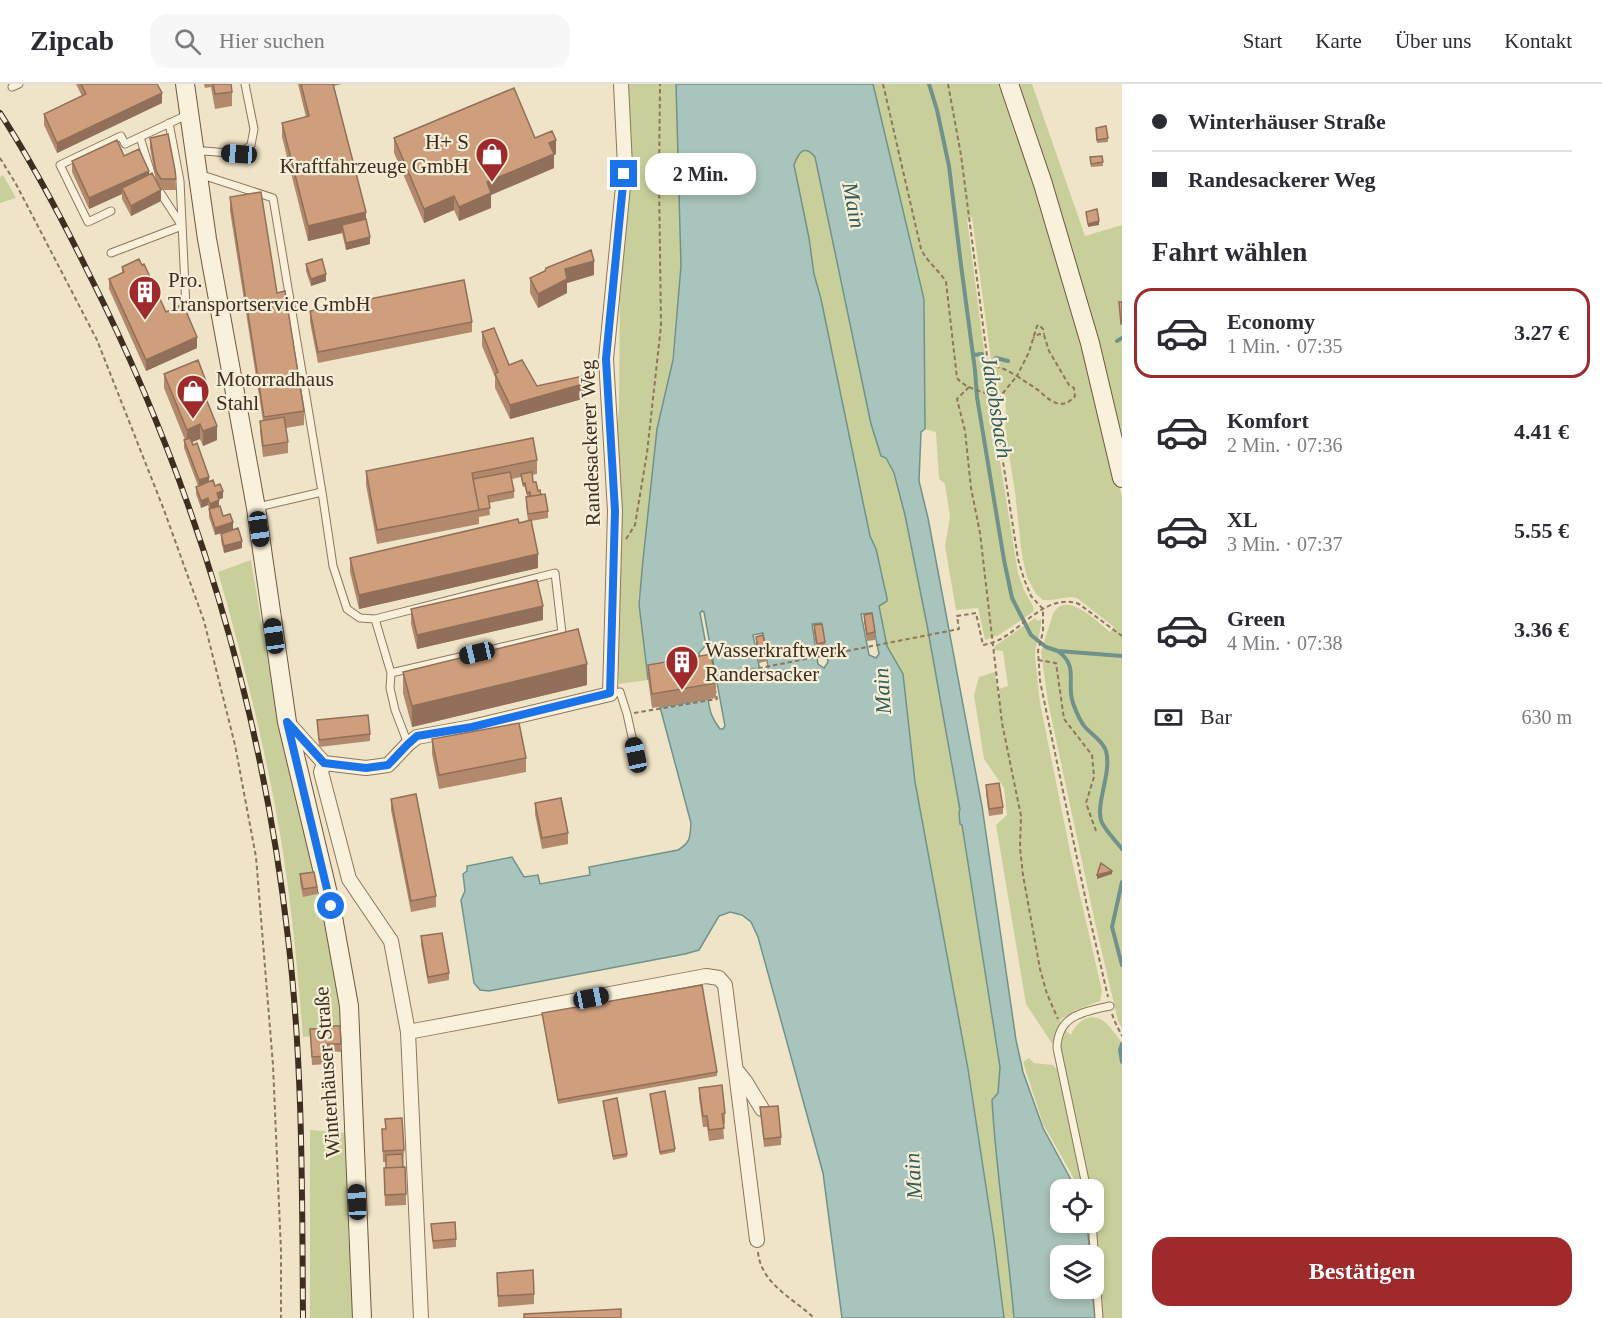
<!DOCTYPE html>
<html lang="de">
<meta charset="utf-8">
<style>
body{margin:0;font-family:"Times New Roman",serif;background:#f7f7f7;color:#2b2b33;height:100vh;display:flex;flex-direction:column;font-size:22px;white-space:nowrap}
*{box-sizing:border-box;margin:0}
p{font-size:20px;color:#7c7c81}
.icon{flex:none;width:33px;height:33px;fill:none;stroke:currentColor;stroke-width:2;stroke-linecap:round;stroke-linejoin:round}
.map{position:relative;flex:1;overflow:hidden}
.panel{display:flex;flex-direction:column;background:#fff;width:480px}
.panel>*{flex:none}
.banner{display:grid;align-content:center;height:132px;padding:0 30px;background:#fff}
.tools{position:absolute;left:1050px;top:1095px;display:grid;gap:12px}
.tools a{display:grid;place-items:center;width:54px;height:54px;border-radius:12px;background:#fff;box-shadow:0 3px 9px #0003;font-size:30px}
.end{position:absolute;width:27px;height:27px;margin:-14px;border:8px solid #1a73e8;background:#fff;box-shadow:0 0 0 3px #fff}
.from{border-radius:50%}
.bubble{position:absolute;height:42px;border-radius:18px;background:#fff;box-shadow:0 3px 9px #0003;font-size:20px;font-weight:800;line-height:42px;text-align:center}
.car{position:absolute;width:18px;height:36px;margin:-18px -9px;border-radius:8px;box-shadow:0 0 4px 2px #0007;background:linear-gradient(#222 24%,#8ab4d8 0 40%,#222 0 76%,#8ab4d8 0 86%,#222 0)}
.banner b{display:flex;align-items:center;gap:21px;height:57px;font-size:22px}
.banner b+b{border-top:2px solid #e1e1e2}
.banner i{width:15px;height:15px;background:#2b2b33}
ul{padding:0;list-style:none}
li{display:flex;align-items:center;gap:18px;height:90px;margin:0 12px 9px;padding:0 18px;border:3px solid transparent;border-radius:18px}
li div{flex:1}
li b{display:block;font-size:22px}
li em{font-style:normal;font-weight:800}
li.active{border-color:#9e2a2b}
li>.icon{width:54px;height:54px;stroke-width:1.5}
h2{padding:0 30px;font-size:27px;line-height:72px}
.pay{display:flex;align-items:center;gap:15px;height:66px;padding:0 30px;font-size:22px}
.pay p{margin-inline-start:auto}
.button{display:flex;gap:12px;margin-top:auto;padding:12px 30px}
.button a{flex:1;height:69px;border-radius:18px;background:#9e2a2b;color:#fff;font-size:24px;font-weight:800;line-height:69px;text-align:center}
header{display:flex;align-items:center;gap:36px;box-sizing:border-box;height:84px;padding:0 30px;background:#fff;border-bottom:2px solid #e1e1e2}
header strong{font-size:28px}
nav{display:flex;gap:33px;margin-inline-start:auto;font-size:21px}
.search{width:420px;height:54px;background:#f7f7f7;display:flex;align-items:center;gap:15px;box-sizing:border-box;padding:0 21px;border-radius:18px;color:#7c7c81;font-size:22px}
main{display:flex;flex:1;min-height:0}
.map>svg:first-child{display:block}
.green{fill:#c9cf9b}
.water{fill:#a9c4bc;stroke:#6f938a;stroke-width:1.5;fill-rule:evenodd}
.lines{fill:none;stroke-linecap:round;stroke-linejoin:round}
.stream{stroke:#6f938a;stroke-width:4}
.service-casing{stroke:#8d765c;stroke-width:9}
.minor-casing{stroke:#8d765c;stroke-width:16}
.secondary-casing{stroke:#6f573f;stroke-width:20}
.path{stroke:#8d765c;stroke-width:2;stroke-dasharray:4.5 3;stroke-linecap:butt}
.service{stroke:#faf1dc;stroke-width:7}
.minor{stroke:#faf1dc;stroke-width:14}
.secondary{stroke:#faf1dc;stroke-width:18}
.rail-casing{stroke:#3d2e20;stroke-width:6}
.rail{stroke:#f7eed8;stroke-width:4;stroke-dasharray:11;stroke-linecap:butt}
.wall{fill:#b2896c}
.shaded-wall{fill:#916f58}
.building{fill:#cf9f7d;stroke:#916f58;stroke-width:1.5}
.route{stroke:#1a73e8;stroke-width:8}
.labels{text-anchor:middle;dominant-baseline:central;stroke-width:4.5;stroke-linejoin:round;paint-order:stroke}
.poi-label{font-size:21px;fill:#3d2e20;stroke:#f7eed8;text-anchor:start}
.street-label{font-size:21px;fill:#3d2e20;stroke:#f7eed8}
.water-label{font-size:22px;font-style:italic;fill:#2f5d5a;stroke:#f7eed8}
</style>
<header>
<strong>Zipcab</strong>
<div class="search"><svg class="icon" aria-label="search" viewBox="0 0 24 24"><circle cx="10" cy="10" r="6"/><path d="M15 15l6 6"/></svg>Hier suchen</div>
<nav><a>Start</a><a>Karte</a><a>Über uns</a><a>Kontakt</a></nav>
</header>
<main>
<div class="map">
<svg width="1122" height="1234" viewBox="0 0 1122 1234">
<rect width="100%" height="100%" fill="#f0e4c8"/>
<path class="green" d="M625 0H683L681 182 672 276 673 361 654 431 638 514 648 596 619 600 613 391 619 324 620 197Z
M872 0H1000L1044 121 1113 372 1122 414V945L1118 937 1096 843 1048 618 1041 568 1053 530C1066 505 1097 538 1110 548L1114 543 1077 514 1070 513 1051 516H1043L1036 510 1027 493 1022 472 1015 408 1005 346 1006 331 1005 311 995 306 972 133 967 135 989 305 987 306 988 314 990 315 1018 489 1024 506 1034 524 1033 528 999 551 985 556 978 524 956 526 945 462 950 433 945 400 939 395 936 348 925 345V216Z
M1019 0H1032L1085 152 1122 141V352C1095 233 1056 116 1019 0Z
M807 67 812 68 815 72 871 340 881 372 885 374 894 388 905 431 927 541 960 726 997 960 1000 983 998 1009 1014 1234H1004L968 985 915 698 903 591 887 562 879 521 887 517V514L876 465 870 452 821 215 814 190 809 154 794 81C797 72 798 68 807 67Z
M3 91 16 114 0 119V93Z
M251 476 273 608 294 705 328 849 340 909 342 949 303 953C296 864 287 774 268 687 254 620 237 554 218 488Z
M1035 534 1038 537 1041 535C1042 548 1035 560 1035 572L1040 619 1071 772 1102 907 1100 917 1076 926 1060 936 1061 943 1071 951C1076 939 1088 928 1102 936 1110 941 1115 951 1122 958V1234H1099L1094 1138V1106L1087 1105 1057 964 1051 958 1026 920 996 741 1007 731 1004 704 984 675 974 611 979 593 995 588 1000 621 999 605 1008 602 1003 567 994 566 995 562Z
M1029 974 1034 979 1053 981 1059 988 1084 1105H1080L1043 1040 1023 978Z
M310 1046 347 1049 348 1151 352 1181 356 1234H310Z"/>
<path class="water" d="M676 0H873L924 215 925 345 921 348 919 397 928 434 982 722 1016 956 1023 988 1043 1044 1076 1105 1060 1106V1138L1087 1139 1090 1171 1060 1172V1204L1092 1205 1095 1234H1014C1008 1161 996 1089 992 1016L998 1009 1000 983 962 741 960 740 959 728 960 726 927 541 905 431 894 389 886 374 881 372 871 340 815 73C804 59 798 70 794 81L809 154 814 190 821 215 870 452 876 465 887 514V517L879 522 887 562 903 590 915 698 968 985 994 1155 1004 1234H842L823 1089 758 853 751 838 742 831 730 828 719 832 699 866 685 870 489 907 480 906 474 899 461 816 465 807 463 790 467 787V782L512 773 524 793 538 791 540 800 590 791 589 783 678 766C691 758 690 753 691 739L660 623 708 615C710 628 712 635 720 645H723L725 642 704 528 702 527 700 529 706 561 699 569 702 586 648 595 639 520 643 476 657 345 673 276 681 182ZM871 529 879 570 876 574 869 571 861 530ZM821 539 828 578 824 584 818 580 812 540ZM763 549 769 590 766 594 761 592 753 551Z"/>
<g class="lines">
<path class="stream" d="M929 0 937 26 949 82 961 181 975 286 977 313 1004 476 1012 514 1031 551 1046 563 1058 567 1122 572
M1117 257 1122 254
M973 271 982 270
M996 274 1008 277
M1059 568C1079 583 1066 599 1073 619 1076 627 1079 636 1085 643 1092 651 1103 657 1106 667 1112 688 1096 718 1101 736 1103 744 1116 757 1122 765
M1122 798 1112 843 1122 881
M1122 960 1120 966 1122 978"/>
<g class="service-casing">
<path id="service" d="M12 3 19 0
M169 39 180 97 186 224
M196 69 205 67 239 70 251 61 254 45 245 0
M199 90 273 114 322 408 258 423
M111 127 88 138 60 81 121 52 125 60 187 31
M111 169 182 142 154 99 140 53
M322 408 333 482 347 525 360 534 375 535 391 589
M375 535 555 489 562 549 391 589 390 604 395 626 408 660
M610 610 620 608 627 630 636 671
M1087 1106 1057 964C1058 931 1083 928 1110 922
M1092 1138 1099 1234"/>
</g>
<g class="minor-casing">
<path id="minor" d="M288 639 324 679 366 684 388 681 408 660 417 653 472 643 610 610 615 427 606 275 625 82 621 0
M324 679 321 688 349 795 391 857 408 948 421 1234
M408 948 706 892 719 894 725 901 757 1156
M737 987 745 997 762 1025"/>
</g>
<g class="secondary-casing">
<path id="secondary" d="M185 0 207 155 256 424 287 638 331 822 349 922 362 1234
M1009 0 1043 100 1090 259 1122 394"/>
</g>
<path class="path" d="M883 0 921 165C927 178 939 186 946 198L957 294C965 304 980 307 992 311
M948 0 961 71 988 280 1018 475 1024 495 1031 512 1043 525V548L1038 567 1040 597 1087 822 1108 913
M0 74 16 100 97 256 164 426 204 537 235 661 256 773 273 981 281 1167V1234
M988 280 1004 285 1017 292 1029 268 1037 242 1039 241 1043 245 1044 250
M969 303 957 315 965 347 971 404 980 449 1002 639 1021 732 1020 764 1023 791 1040 885 1047 910 1058 935
M996 323 1003 309 1017 292C1024 297 1031 301 1038 306 1049 316 1062 328 1075 312L1074 304 1069 301 1049 267 1044 251 1039 250 1033 254
M626 455 635 441 647 369 661 242 659 97 660 0
M1038 576 1056 579 1064 635 1092 671 1094 693 1086 719 1096 747
M714 593 959 545 957 532 976 529 983 561C989 560 995 558 1001 555 1025 541 1049 509 1079 520L1122 552
M634 629 717 615 715 606
M1112 930 1115 938 1122 952
M758 1168C761 1200 793 1214 814 1234"/>
<use href="#service" class="service"/>
<use href="#minor" class="minor"/>
<use href="#secondary" class="secondary"/>
<g class="rail-casing">
<path id="rail" d="M0 29C33 80 62 135 89 190 194 397 262 623 288 854 303 980 302 1107 303 1234"/>
</g>
<use href="#rail" class="rail"/>
</g>
<path class="wall" d="M76 0H157L162 19 57 69 44 41V30L82 12Z
M204 0H231L232 8V22L215 25 211 3 205 4Z
M298 0H342L334 2 366 135 370 160 346 166 342 149 308 157 282 53V39L306 33Z
M1096 44 1108 54V58L1097 59Z
M150 54 175 86 176 106H161L159 102 161 117 131 132 122 115V110L89 125 72 88V77L124 72 156 97 150 64Z
M394 54H535L556 70 554 71V84L491 111V124L459 137 454 126 424 139 394 69Z
M1102 72 1103 82 1091 83 1090 73Z
M230 113 277 209 304 327V341L286 344 288 358V369L263 373 260 348V337H263L230 127Z
M306 180 326 197 311 202 306 187Z
M122 183 166 228 197 264 146 287 109 205V195L122 189Z
M594 191 567 199V209L538 224 530 209V194Z
M310 227 472 238V248L318 279 310 238Z
M482 248 509 281 537 302 586 314 510 335 495 304V293L482 262Z
M164 290 207 314H206L217 356 203 362 200 355 192 358 209 398 215 402 223 414 219 415 215 451 209 433V425L208 421 201 424 196 410V403L198 402 184 364V356H185L164 304Z
M537 376V390L532 391 533 398 538 407 541 411 548 427V434L531 437 538 484 359 525 350 488V474L528 437 526 420V413L530 412H527L525 403H523L521 393 512 395 514 407V414L489 419 490 431 479 433V440L377 460 366 401V387Z
M221 450 242 464 224 469 221 457Z
M411 525 543 536 417 565 411 540Z
M864 531 875 548V556L867 557 864 538Z
M814 541 825 558V566L817 567 814 549Z
M756 553 767 570V577L759 579 756 560Z
M648 581 716 599V614L652 624 648 595Z
M403 588 587 601 412 643 403 609Z
M317 636 370 650V657L319 663Z
M432 655 526 674V688L439 705 432 670Z
M986 701 1003 723V730L989 732 986 709Z
M391 715 436 812V823L411 828 391 726Z
M535 719 568 749V760L542 765 535 730Z
M300 790 317 803V810L303 813 300 798Z
M421 852 449 889V896L428 900 421 860Z
M542 929 717 988V992L558 1020Z
M340 942 341 968 328 967V980L312 981 310 945H331Z
M699 1004 725 1029V1040H723L724 1055 709 1057 707 1043H703L699 1014Z
M650 1010 675 1065V1068L660 1071Z
M603 1017 627 1070V1073L613 1076Z
M760 1023 781 1053V1061L764 1063Z
M382 1045 404 1066 403 1083 406 1110V1121L385 1122 384 1095 386 1084V1078H383Z
M431 1140 456 1155V1163L433 1165Z
M497 1189 534 1210V1220L498 1223Z"/>
<path class="shaded-wall" d="M162 9V19L57 69V59Z
M556 56V70L554 71V84L491 111V124L459 137V123L487 98 549 59Z
M149 87V98L122 104V110L89 125V114Z
M161 106V117L131 132V122Z
M454 112V126L424 139V125Z
M366 128V143L342 141V149L308 157V142Z
M1099 137V141L1088 143V140Z
M370 153V160L346 166V159Z
M594 177V191L567 199V209L538 224V210L565 185Z
M326 190V197L311 202V195Z
M197 253V264L146 287V276Z
M586 299V314L510 335V321Z
M207 300V314L201 316V302Z
M200 340V355L187 360V346Z
M217 342V356L203 362V347Z
M209 393V400L199 404V396Z
M223 407V414L217 416V409Z
M208 414V421L201 424V417Z
M219 416V423L210 427V420Z
M233 438V446L215 451V444Z
M242 457V464L224 469V462Z
M538 470V484L359 525V511Z
M543 522V536L417 565V551Z
M587 580V601L412 643V622Z
M1112 787V790L1097 795V791Z"/>
<path class="building" d="M81 0H157L162 9 57 59 44 30 86 10Z
M213 0H231L232 8 215 10Z
M301 0H333L366 128 308 142 282 39 309 32Z
M514 4 535 54 552 47 556 56 549 59 554 70 487 98 491 109 459 123 454 112 424 125 394 54Z
M1106 42 1108 54 1097 56 1096 44Z
M168 50 175 86 176 95H161L156 87 150 54Z
M117 56 124 72 139 65 149 87 89 114 72 77Z
M1102 72 1103 78 1091 80 1090 73Z
M152 89 161 106 131 122 122 104Z
M261 108 277 209 285 207 304 327 264 333 230 113Z
M1097 125 1099 137 1088 140 1086 128Z
M366 135 370 153 346 159 342 141Z
M591 166 594 177 565 185 567 195 538 210 530 194 545 187 546 184Z
M139 175 142 181 144 180 166 228 183 220 197 253 146 276 109 195 124 188 122 183Z
M322 175 326 190 311 195 306 180Z
M464 196 472 238 318 268 310 227Z
M1119 218H1122V240H1121Z
M494 244 509 281 522 276 537 302 583 292 586 299 510 321 495 290 498 288 482 248Z
M198 276 207 300 201 302 217 342 203 347 200 340 187 346 164 290Z
M284 333 288 358 263 362 260 337Z
M190 354 193 361 197 359 209 393 199 396 184 356Z
M533 354 537 376 472 389 479 426 377 446 366 387Z
M510 388 514 407 488 412 490 424 478 426H479L473 395Z
M532 388 533 398H536L538 407 540 406 541 411 530 412V408L527 409 525 399 523 400 521 390Z
M213 396 215 402 220 400 223 407 217 409 219 416 210 420 208 414 201 417 196 403Z
M545 410 548 427 528 430 526 413Z
M220 422 223 432 230 430 233 438 215 444 209 425Z
M518 435 519 439 531 436 538 470 359 511 350 474Z
M238 444 242 457 224 462 221 450Z
M537 496 543 522 417 551 411 525Z
M872 529 875 548 867 550 864 531Z
M822 540 825 558 817 560 814 541Z
M578 545 587 580 412 622 403 588Z
M763 551 767 570 759 571 756 553Z
M711 570 716 599 652 610 648 581Z
M368 631 370 650 319 656 317 636Z
M519 639 526 674 439 691 432 655Z
M999 699 1003 723 989 725 986 701Z
M416 710 436 812 411 817 391 715Z
M561 714 568 749 542 754 535 719Z
M1101 779 1112 787 1097 791Z
M314 788 317 803 303 805 300 790Z
M442 849 449 889 428 893 421 852Z
M702 901 717 988 558 1016 542 929Z
M331 942H340L341 960H327L328 972 312 973 310 945H331Z
M722 1001 725 1029 722 1030 724 1044 709 1046 707 1032H703L699 1004Z
M665 1007 675 1065 660 1068 650 1010Z
M617 1014 627 1070 613 1072 603 1017Z
M778 1022 781 1053 764 1055 760 1023Z
M402 1034 404 1066 383 1067 382 1045H386L385 1035Z
M402 1070 403 1083 386 1084V1071Z
M405 1083 406 1110 385 1111 384 1084Z
M455 1138 456 1155 433 1157 431 1140Z
M533 1186 534 1210 498 1212 497 1189Z
M621 1225V1234H524V1230Z"/>
<g class="lines">
<path class="route" d="M331 822 287 638 324 679 366 684 388 681 408 660 417 652 472 643 610 609 615 427 606 275 624 90"/>
</g>
<defs>
<g id="shop-pin" transform="scale(1.725)"><path d="M0 17L-7.5 6A9.5 9.5 0 1 1 7.5 6Z" fill="#9e2a2b" stroke="#f7eed8"/><path d="M-5-2.5h2.3a2.7 3.5 0 0 1 5.4 0H5L5.5 6h-11ZM-1.5-2.5h3a1.5 2.3 0 0 0-3 0Z" fill="#fff"/></g>
<g id="building-pin" transform="scale(1.725)"><path d="M0 17L-7.5 6A9.5 9.5 0 1 1 7.5 6Z" fill="#9e2a2b" stroke="#f7eed8"/><path d="M-4-6H4V6H1V3H-1V6H-4ZM-2.5-4.3h1.7v1.8h-1.7ZM.8-4.3h1.7v1.8H.8ZM-2.5-1h1.7V.8h-1.7ZM.8-1h1.7V.8H.8Z" fill="#fff"/></g>
</defs>
<g fill-rule="evenodd">
<use href="#shop-pin" x="492" y="70"/>
<use href="#building-pin" x="145" y="208"/>
<use href="#shop-pin" x="193" y="307"/>
<use href="#building-pin" x="682" y="578"/>
</g>
<g class="labels">
<g class="poi-label">
<text x="469" y="58" text-anchor="end">H+ S<tspan x="469" dy="24">Kraftfahrzeuge GmbH</tspan></text>
<text x="168" y="196">Pro.<tspan x="168" dy="24">Transportservice GmbH</tspan></text>
<text x="216" y="295">Motorradhaus<tspan x="216" dy="24">Stahl</tspan></text>
<text x="705" y="566">Wasserkraftwerk<tspan x="705" dy="24">Randersacker</tspan></text>
</g>
<g class="street-label">
<text transform="translate(590 359) rotate(-92)">Randesackerer Weg</text>
<text transform="translate(327 988) rotate(-94)">Winterhäuser Straße</text>
</g>
<g class="water-label">
<text transform="translate(854 121) rotate(79)">Main</text>
<text transform="translate(997 323) rotate(81)">Jakobsbach</text>
<text transform="translate(882 607) rotate(-94)">Main</text>
<text transform="translate(913 1092) rotate(-94)">Main</text>
</g>
</g>
</svg>
<div class="tools">
<a><svg class="icon" aria-label="locate" viewBox="0 0 24 24"><circle cx="12" cy="12" r="6"/><path d="M12 2v4M12 18v4M2 12h4M18 12h4"/></svg></a>
<a><svg class="icon" aria-label="layers" viewBox="0 0 24 24"><path d="M12 4l9 5-9 5-9-5zM3 14l9 5 9-5"/></svg></a>
</div>
<i class="end from" style="left:331px;top:822px"></i>
<i class="end" style="left:624px;top:90px"></i>
<div class="bubble" style="left:645px;top:69px;width:111px">2 Min.</div>
<i class="car" style="left:239px;top:70px;rotate:274deg"></i>
<i class="car" style="left:259px;top:445px;rotate:172deg"></i>
<i class="car" style="left:274px;top:552px;rotate:352deg"></i>
<i class="car" style="left:477px;top:569px;rotate:257deg"></i>
<i class="car" style="left:636px;top:671px;rotate:348deg"></i>
<i class="car" style="left:591px;top:914px;rotate:79deg"></i>
<i class="car" style="left:357px;top:1118px;rotate:357deg"></i>
</div>
<section class="panel">
<div class="banner">
<b><i class="from"></i>Winterhäuser Straße</b>
<b><i></i>Randesackerer Weg</b>
</div>
<h2>Fahrt wählen</h2>
<ul>
<li class="active"><svg class="icon" aria-label="car" viewBox="0 0 24 24"><path d="M5 17H2v-5l4-1 3-4h7l3 4 3 1v5h-3M9 17h6M6 11h13"/><circle cx="7" cy="17" r="2"/><circle cx="17" cy="17" r="2"/></svg><div><b>Economy</b><p>1 Min. · 07:35</p></div><em>3.27 €</em></li>
<li><svg class="icon" aria-label="car" viewBox="0 0 24 24"><path d="M5 17H2v-5l4-1 3-4h7l3 4 3 1v5h-3M9 17h6M6 11h13"/><circle cx="7" cy="17" r="2"/><circle cx="17" cy="17" r="2"/></svg><div><b>Komfort</b><p>2 Min. · 07:36</p></div><em>4.41 €</em></li>
<li><svg class="icon" aria-label="car" viewBox="0 0 24 24"><path d="M5 17H2v-5l4-1 3-4h7l3 4 3 1v5h-3M9 17h6M6 11h13"/><circle cx="7" cy="17" r="2"/><circle cx="17" cy="17" r="2"/></svg><div><b>XL</b><p>3 Min. · 07:37</p></div><em>5.55 €</em></li>
<li><svg class="icon" aria-label="car" viewBox="0 0 24 24"><path d="M5 17H2v-5l4-1 3-4h7l3 4 3 1v5h-3M9 17h6M6 11h13"/><circle cx="7" cy="17" r="2"/><circle cx="17" cy="17" r="2"/></svg><div><b>Green</b><p>4 Min. · 07:38</p></div><em>3.36 €</em></li>
</ul>
<div class="pay"><svg class="icon" aria-label="cash" viewBox="0 0 24 24"><path d="M3 7h18v10H3z"/><circle cx="12" cy="12" r="2"/></svg>Bar<p>630 m</p></div>
<div class="button"><a>Bestätigen</a></div>
</section>
</main>
